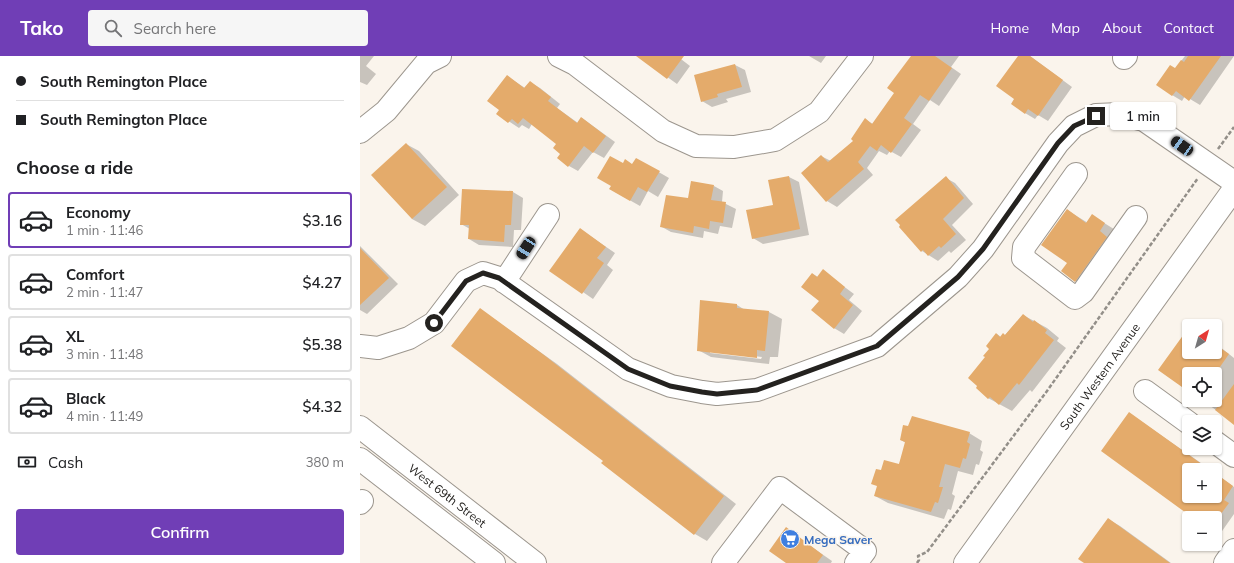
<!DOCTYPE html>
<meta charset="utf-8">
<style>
body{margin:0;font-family:Mulish,sans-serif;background:#f6f6f6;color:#202124;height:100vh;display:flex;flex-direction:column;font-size:15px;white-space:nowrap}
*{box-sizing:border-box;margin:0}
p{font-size:13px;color:#757577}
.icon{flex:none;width:22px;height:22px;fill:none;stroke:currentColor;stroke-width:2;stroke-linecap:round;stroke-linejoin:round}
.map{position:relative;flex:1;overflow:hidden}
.drawer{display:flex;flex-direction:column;background:#fff;width:360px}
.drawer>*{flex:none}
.banner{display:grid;align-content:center;height:88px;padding:0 16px;background:#fff}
.needle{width:26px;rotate:37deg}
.fabs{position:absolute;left:822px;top:263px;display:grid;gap:8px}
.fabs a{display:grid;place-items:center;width:40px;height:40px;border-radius:4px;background:#fff;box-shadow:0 1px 3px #0004;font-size:20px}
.end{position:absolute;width:18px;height:18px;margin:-9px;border:5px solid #24221f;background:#fff;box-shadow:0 0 0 2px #fff}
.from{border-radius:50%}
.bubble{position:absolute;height:28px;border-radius:4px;background:#fff;box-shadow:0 1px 3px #0004;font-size:13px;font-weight:600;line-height:28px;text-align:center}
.car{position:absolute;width:12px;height:24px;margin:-12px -6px;border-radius:5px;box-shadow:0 0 3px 1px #0007;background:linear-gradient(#222 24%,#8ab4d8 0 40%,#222 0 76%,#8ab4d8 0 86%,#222 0)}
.banner b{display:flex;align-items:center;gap:14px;height:38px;font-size:15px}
.banner b+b{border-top:1px solid #e0e0e0}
.banner i{width:10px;height:10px;background:#202124}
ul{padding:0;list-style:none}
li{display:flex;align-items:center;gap:12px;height:56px;margin:0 8px 6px;padding:0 8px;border:2px solid #e0e0e0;border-radius:4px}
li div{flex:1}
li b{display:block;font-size:15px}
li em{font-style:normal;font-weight:600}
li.on{border-color:#703eb6}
li>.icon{width:36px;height:36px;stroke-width:1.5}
h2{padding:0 16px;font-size:18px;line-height:48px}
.pay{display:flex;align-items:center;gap:10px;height:44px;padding:0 16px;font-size:15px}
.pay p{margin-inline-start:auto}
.button{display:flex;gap:8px;margin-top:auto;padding:8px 16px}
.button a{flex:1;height:46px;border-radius:4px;background:#703eb6;color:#fff;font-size:16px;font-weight:600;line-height:46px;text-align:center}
header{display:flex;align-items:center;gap:24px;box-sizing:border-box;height:56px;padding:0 20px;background:#703eb6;color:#fff}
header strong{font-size:19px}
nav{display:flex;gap:22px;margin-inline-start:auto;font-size:14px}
.search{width:280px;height:36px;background:#f6f6f6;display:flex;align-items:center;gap:10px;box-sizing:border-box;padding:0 14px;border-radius:4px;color:#757577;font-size:15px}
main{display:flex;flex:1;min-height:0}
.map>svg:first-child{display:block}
.shadow{fill:#0003;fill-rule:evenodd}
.building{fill:#e4ab6b}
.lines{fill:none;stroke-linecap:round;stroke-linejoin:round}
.minor-casing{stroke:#9c968e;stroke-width:24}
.major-casing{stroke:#9c968e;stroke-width:24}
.path{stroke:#938f89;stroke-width:2.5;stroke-dasharray:4 2;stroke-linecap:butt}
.minor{stroke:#fff;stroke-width:22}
.major{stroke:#fff;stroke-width:22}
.route{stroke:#24221f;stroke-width:5}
.labels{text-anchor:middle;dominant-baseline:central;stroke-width:3;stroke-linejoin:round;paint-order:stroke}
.street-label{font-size:12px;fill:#24221f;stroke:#faf4ec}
.shop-label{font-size:12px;font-weight:bold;fill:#366cbe;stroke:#faf4ec;text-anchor:start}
</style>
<header>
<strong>Tako</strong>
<div class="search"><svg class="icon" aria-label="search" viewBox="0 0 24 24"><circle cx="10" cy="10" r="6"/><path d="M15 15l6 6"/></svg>Search here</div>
<nav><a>Home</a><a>Map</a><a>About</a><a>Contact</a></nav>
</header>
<main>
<section class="drawer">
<div class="banner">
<b><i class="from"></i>South Remington Place</b>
<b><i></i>South Remington Place</b>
</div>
<h2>Choose a ride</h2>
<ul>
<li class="on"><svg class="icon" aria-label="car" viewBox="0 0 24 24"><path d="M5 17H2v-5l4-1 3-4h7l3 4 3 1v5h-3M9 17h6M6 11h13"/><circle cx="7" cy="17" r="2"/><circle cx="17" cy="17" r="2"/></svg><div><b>Economy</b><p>1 min · 11:46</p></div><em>$3.16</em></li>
<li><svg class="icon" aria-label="car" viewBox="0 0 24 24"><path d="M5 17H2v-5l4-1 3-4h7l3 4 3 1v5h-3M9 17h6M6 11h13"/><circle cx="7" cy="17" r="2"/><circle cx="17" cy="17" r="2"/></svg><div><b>Comfort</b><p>2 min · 11:47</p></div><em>$4.27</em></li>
<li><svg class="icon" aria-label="car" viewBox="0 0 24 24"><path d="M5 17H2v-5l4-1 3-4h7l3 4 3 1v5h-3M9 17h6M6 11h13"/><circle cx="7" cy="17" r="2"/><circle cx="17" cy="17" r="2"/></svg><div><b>XL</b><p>3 min · 11:48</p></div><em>$5.38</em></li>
<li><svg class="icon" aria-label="car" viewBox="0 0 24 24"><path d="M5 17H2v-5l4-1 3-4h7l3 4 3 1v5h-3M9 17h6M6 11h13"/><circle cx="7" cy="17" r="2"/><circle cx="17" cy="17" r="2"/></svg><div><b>Black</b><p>4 min · 11:49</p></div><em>$4.32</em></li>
</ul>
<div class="pay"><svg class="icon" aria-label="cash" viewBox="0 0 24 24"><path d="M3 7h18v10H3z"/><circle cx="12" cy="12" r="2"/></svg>Cash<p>380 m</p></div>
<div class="button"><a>Confirm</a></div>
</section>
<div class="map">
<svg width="874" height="507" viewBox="0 0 874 507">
<rect width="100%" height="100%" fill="#faf4ec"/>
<path class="shadow" d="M0 0H14L6 10 16 18 7 29 0 26Z
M278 0H317L330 10 317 28Z
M449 0H466L461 7Z
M552 0H599L591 11 601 18 579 50 570 44 553 68 561 74 541 101 530 95 527 99 519 95 507 112 513 119 477 151 467 145 461 100 471 105 495 84 506 64 513 68 536 37Z
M659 0H670L712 31 688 65 678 59 675 63 665 57 655 43Z
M825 0H874L840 49 825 40 822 45 812 39 815 13Z
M375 9 385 14 391 36 366 43 368 46 352 51 342 45Z
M147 20 165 32 170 26 180 32 200 48 197 52 218 67 222 62 255 86 244 102 233 96 218 115 209 110 198 88 172 68 169 73 162 69 159 72 138 58 140 54Z
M46 88 59 95 99 139 65 170 52 163Z
M276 103 309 122 298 141 288 135 280 150 250 133 263 108 273 109Z
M429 121 439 126 449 179 403 188 393 182 414 150Z
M586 122 595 127 613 148 592 169 606 184 591 197 589 195 578 205 562 195Z
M354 130 363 135 362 146 376 153 372 172 360 170 358 178 344 175 343 182 311 176 302 171 329 144Z
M153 136 163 142 161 174H154L153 191 119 189 109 183 110 173 101 168Z
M707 154 728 167 733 160 757 175 728 232 715 225Z
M220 173 255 197 247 209 253 214 233 243 191 214Z
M0 190 38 228 7 258 0 254Z
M463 215 494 238 489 244 502 255 484 278 474 272 453 218 458 221Z
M377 249 385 254 409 256 422 263 418 301H410L409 308 351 301 338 294ZM350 295 402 301 401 303 350 297Z
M120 253 197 308 376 448 347 485 335 478 244 405Z
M663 259 687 272 699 282 697 285 706 292 672 336 670 334 652 355 628 342 627 301 637 278 641 281 645 279Z
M829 273V296H855V287L874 302V367L842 344H855V318H829V335L799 314Z
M769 357 851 414H829V440H855V417L874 431V458L860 478 855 476V462H835Z
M609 377 622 385 620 394 623 396 619 409 616 408 613 419 598 415 592 438 595 440 591 454 588 453 584 463 528 447 515 440 522 415 539 409 546 387 541 384Z
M748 463 760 470 811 507H726Z
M426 473 472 505 471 507H427Z"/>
<path class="building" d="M276 0H324L307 23Z
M551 0H575L592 12 569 45 560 39 544 62 552 68 531 97 521 89 517 95 510 90 498 106 504 113 466 146 441 117 461 99 468 106 493 85 491 83 505 62 512 68 534 37 527 32Z
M658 0H670L703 24 678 60 668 53 665 58 651 48 654 43 636 30Z
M828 0H861L829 45 816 35 812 40 796 29 810 9 815 12 821 4 824 6Z
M375 8 382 31 357 38 358 41 341 46 334 19Z
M147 19 164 32 170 25 191 41 188 45 217 67 221 61 246 80 233 97 224 90 208 111 197 102 200 98 193 92 196 88 163 62 158 68 152 63 148 67 136 58 139 54 127 45Z
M46 87 87 131 52 163 11 119Z
M250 100 263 107 265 103 272 108 276 102 300 115 287 136 278 131 270 145 249 133 251 130 237 122Z
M429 120 440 173 392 183 386 154 413 149 408 124Z
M586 120 604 142 583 163 596 178 581 192 579 190 568 200 563 194 561 196 539 171 540 169 535 164Z
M331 125 354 129 351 144 366 146 363 167 350 165 349 173 334 170 333 177 300 171 306 139 328 142Z
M102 133 153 135 151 169H145L144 186 108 183 109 169H100Z
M707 153 726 167 732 158 745 167 740 175 747 181 715 226 701 215 707 207 681 189Z
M220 172 246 191 237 202 244 207 222 238 189 215Z
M0 192 29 222 0 249Z
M463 213 485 231 480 238 493 249 474 273 451 254 459 245 441 231 452 217 457 221Z
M340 244 377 248V252L409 255 405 295 397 294V302L337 295Z
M120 252 184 299 364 440 334 479 241 407 243 405 91 290Z
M663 258 673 266 674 264 687 274 685 277 694 284 659 329 657 327 639 349 630 341 628 343 616 332 617 330 608 322 625 301 623 300 629 293 626 290 636 277 640 281 643 277 645 279Z
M829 271V296H855L859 291 869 298 855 318H829V336L798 314Z
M874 328V369L855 354Z
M769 356 850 414H829V440H855V417L873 430 864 444 869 447 858 462H833L741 395Z
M552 360 610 376 607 386 610 388 606 403 603 402 600 412 585 408 579 431H583L578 447 575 446 571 456 514 440 517 430 511 428 516 413 521 414 524 404 539 408 545 386 540 384 543 369 548 370Z
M748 462 810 507H724L718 503Z
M426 471 463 499 457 507H426L409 495Z"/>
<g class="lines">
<g class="minor-casing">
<path id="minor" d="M199 0 215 8 303 75 336 90 374 91 415 84 459 56 502 0
M764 2 766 0
M0 76 26 55 66 7 80 0
M716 118 664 191 663 202 715 242 723 236 776 161
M144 226 188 159
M0 290 18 292 49 282 74 267 106 225 123 217 139 222 268 313 311 330 342 336 357 338 397 334 517 290 598 221 623 193 698 87 714 70 736 59 760 58 784 64 874 126
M785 335 829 367
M855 386 874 400
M0 447 2 445
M363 507 420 432 505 495 496 507
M865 507 874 494"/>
</g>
<g class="major-casing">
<g id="major">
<path id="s1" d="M0 371 175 507"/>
<path d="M0 403 134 507"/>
<path id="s2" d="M605 507 874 133"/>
</g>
</g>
<path class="path" d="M858 93 874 71
M557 507 559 504 558 500 567 496 687 335 838 122"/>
<use href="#minor" class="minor"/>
<use href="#major" class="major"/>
</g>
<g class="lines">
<path class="route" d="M74 267 106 225 123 217 139 222 268 313 310 330 342 336 357 338 397 334 517 290 598 221 623 193 698 87 714 70 736 60"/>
</g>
<defs>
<g id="supermarket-disc" transform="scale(1)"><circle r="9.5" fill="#3f7fe0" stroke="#faf4ec"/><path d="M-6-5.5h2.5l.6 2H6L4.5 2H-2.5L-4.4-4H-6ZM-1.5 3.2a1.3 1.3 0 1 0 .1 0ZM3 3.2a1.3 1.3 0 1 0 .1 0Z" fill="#fff"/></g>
</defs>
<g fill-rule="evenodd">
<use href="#supermarket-disc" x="430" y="483"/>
</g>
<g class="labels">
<g class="street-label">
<text stroke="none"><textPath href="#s2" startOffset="230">South Western Avenue</textPath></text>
<text stroke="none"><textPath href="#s1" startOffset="111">West 69th Street</textPath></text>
</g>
<g class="shop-label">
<text x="444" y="483">Mega Saver</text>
</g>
</g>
</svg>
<div class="fabs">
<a><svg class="needle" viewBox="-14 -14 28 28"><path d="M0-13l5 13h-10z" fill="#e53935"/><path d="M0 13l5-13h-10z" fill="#757577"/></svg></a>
<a><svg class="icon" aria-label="locate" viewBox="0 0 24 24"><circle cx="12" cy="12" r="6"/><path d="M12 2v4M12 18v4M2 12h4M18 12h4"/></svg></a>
<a><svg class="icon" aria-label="layers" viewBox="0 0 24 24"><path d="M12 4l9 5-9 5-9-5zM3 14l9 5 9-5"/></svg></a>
<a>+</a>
<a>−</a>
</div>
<i class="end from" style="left:74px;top:267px"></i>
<i class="end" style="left:736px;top:60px"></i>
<div class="bubble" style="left:750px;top:46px;width:66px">1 min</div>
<i class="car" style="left:822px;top:90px;rotate:305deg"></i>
<i class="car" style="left:166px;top:192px;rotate:213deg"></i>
</div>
</main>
